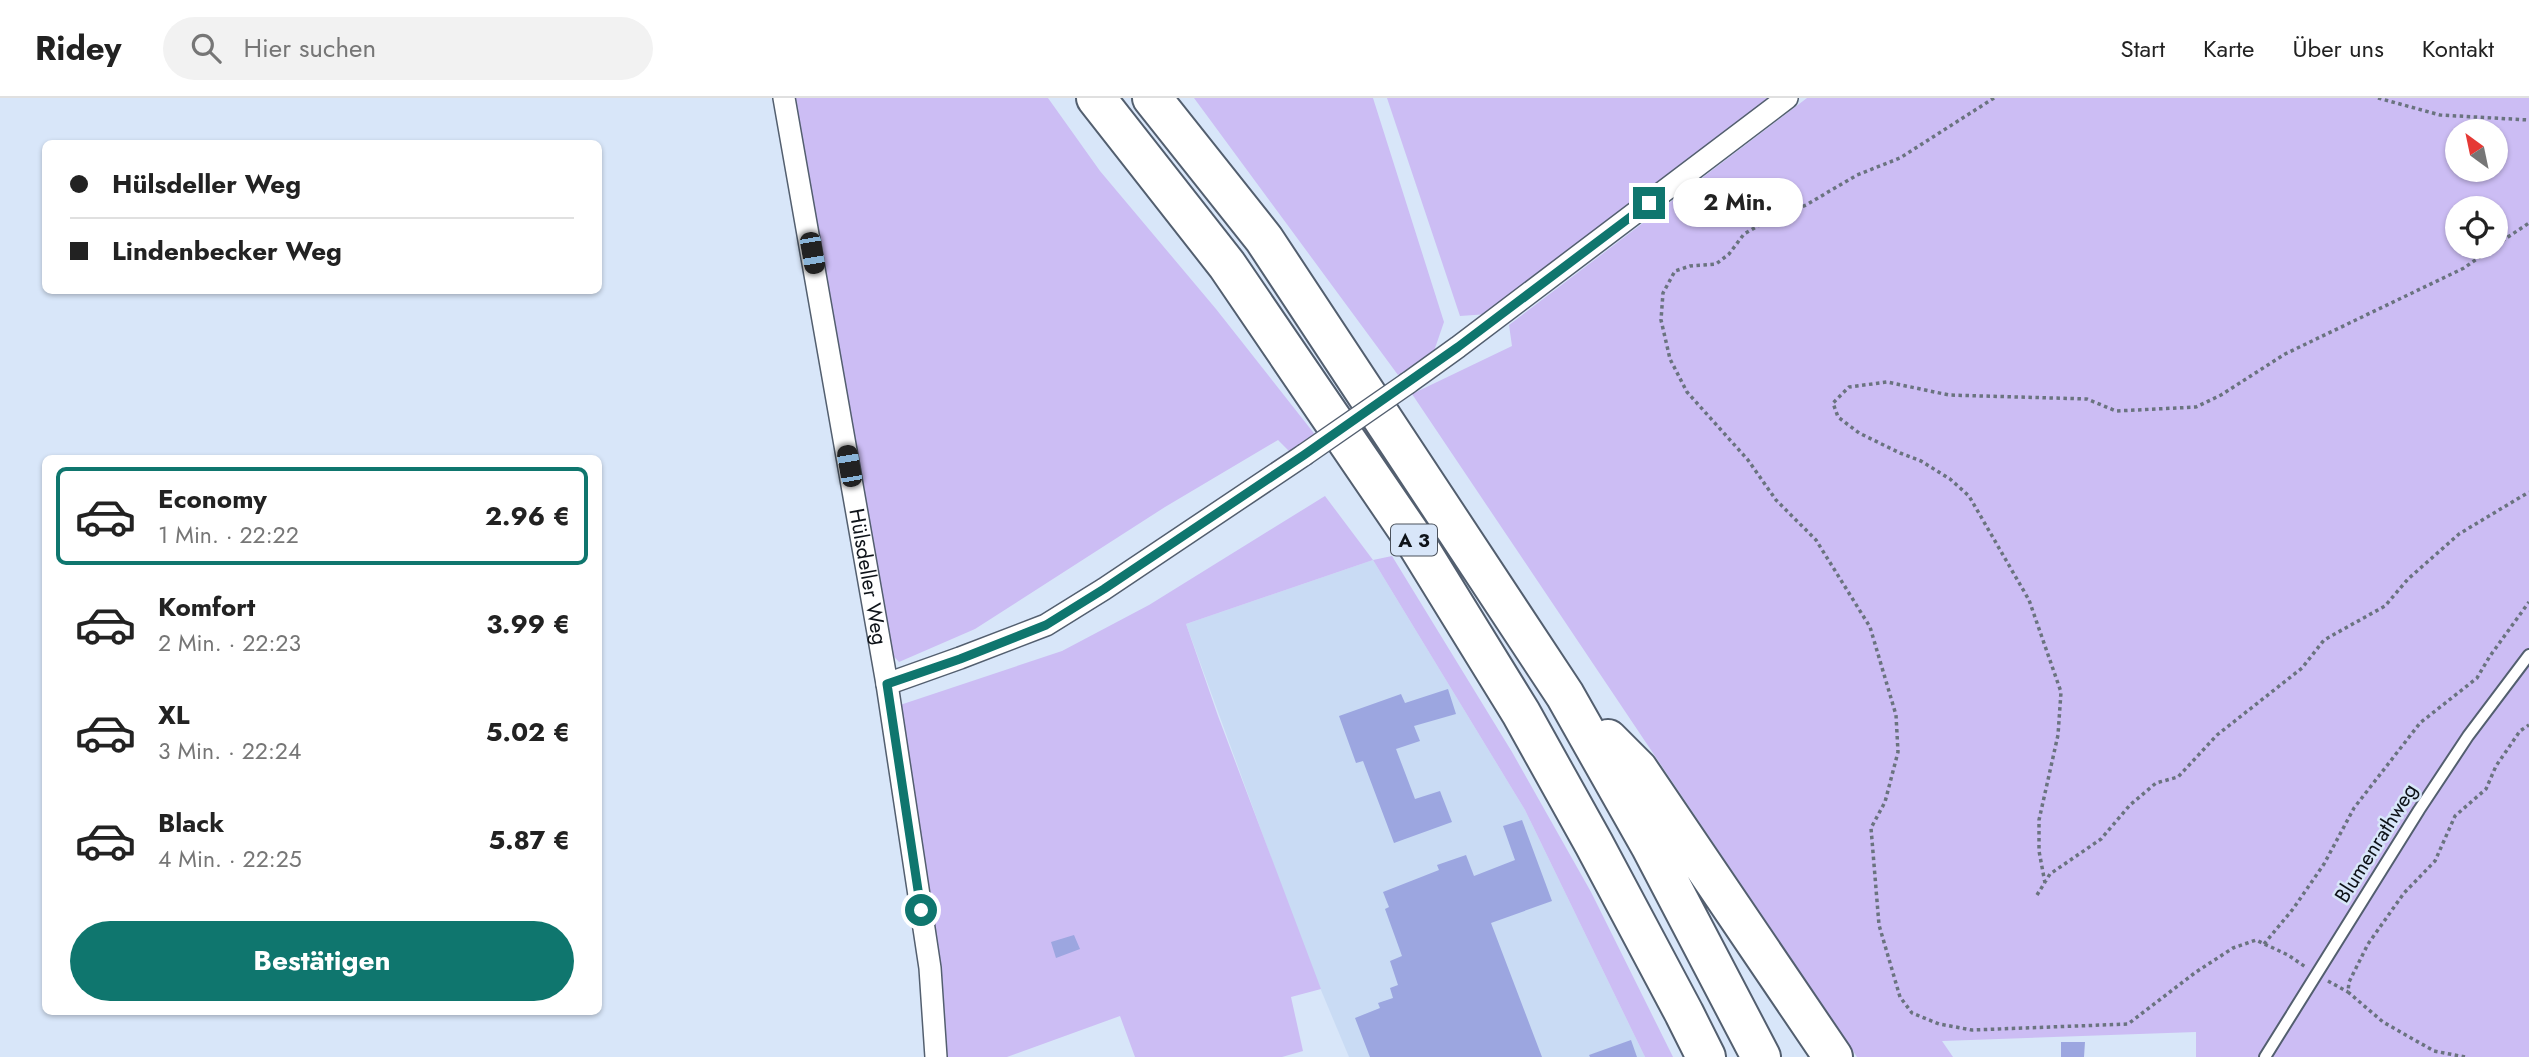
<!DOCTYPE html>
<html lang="de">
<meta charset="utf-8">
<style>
body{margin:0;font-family:Jost,sans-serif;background:#f2f2f2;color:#222;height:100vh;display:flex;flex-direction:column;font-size:26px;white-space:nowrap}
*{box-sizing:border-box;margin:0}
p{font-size:23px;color:#767676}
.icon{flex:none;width:38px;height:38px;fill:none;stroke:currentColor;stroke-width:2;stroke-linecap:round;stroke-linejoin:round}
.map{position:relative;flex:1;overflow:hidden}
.panel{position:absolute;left:42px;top:357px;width:560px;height:560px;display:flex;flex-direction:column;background:#fff;border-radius:10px;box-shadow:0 2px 5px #0004}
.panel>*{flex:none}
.banner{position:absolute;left:42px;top:42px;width:560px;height:154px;border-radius:10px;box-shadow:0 2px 5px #0004;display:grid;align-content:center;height:154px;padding:0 28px;background:#fff}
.needle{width:46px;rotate:327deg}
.tools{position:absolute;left:2445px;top:21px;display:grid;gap:14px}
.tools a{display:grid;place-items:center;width:63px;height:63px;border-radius:50%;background:#fff;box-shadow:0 2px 5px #0004;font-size:35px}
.end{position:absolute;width:32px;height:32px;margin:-16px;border:9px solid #0f766e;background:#fff;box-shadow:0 0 0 4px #fff}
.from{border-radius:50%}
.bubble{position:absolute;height:49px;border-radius:24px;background:#fff;box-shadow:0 2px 5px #0004;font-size:23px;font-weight:700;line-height:49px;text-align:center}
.car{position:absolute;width:21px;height:42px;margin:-21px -10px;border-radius:9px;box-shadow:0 0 5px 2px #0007;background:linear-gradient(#222 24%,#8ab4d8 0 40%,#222 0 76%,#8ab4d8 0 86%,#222 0)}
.banner b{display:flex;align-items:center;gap:24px;height:66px;font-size:26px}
.banner b+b{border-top:2px solid #e0e0e0}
.banner i{width:18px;height:18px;background:#222}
ul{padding:12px 0 0;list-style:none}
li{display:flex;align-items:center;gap:21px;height:98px;margin:0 14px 10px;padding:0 14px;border:4px solid transparent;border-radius:10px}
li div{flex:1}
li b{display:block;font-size:26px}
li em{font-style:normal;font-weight:700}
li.active{border-color:#0f766e}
li>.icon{width:63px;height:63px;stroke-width:1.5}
.cta{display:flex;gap:14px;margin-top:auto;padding:14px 28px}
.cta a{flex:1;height:80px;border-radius:42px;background:#0f766e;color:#fff;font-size:28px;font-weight:700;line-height:80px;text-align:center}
header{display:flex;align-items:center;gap:42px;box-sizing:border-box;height:98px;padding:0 35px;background:#fff;border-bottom:2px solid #e0e0e0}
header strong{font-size:33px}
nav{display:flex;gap:38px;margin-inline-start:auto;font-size:24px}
.search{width:490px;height:63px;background:#f2f2f2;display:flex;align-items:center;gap:18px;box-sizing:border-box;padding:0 24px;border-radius:38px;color:#767676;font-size:26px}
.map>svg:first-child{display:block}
.built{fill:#c9dbf4}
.green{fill:#ccbdf4;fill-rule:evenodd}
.building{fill:#9ca6e0}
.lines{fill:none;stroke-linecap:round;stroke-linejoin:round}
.lane-casing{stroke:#535f6f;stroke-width:14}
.street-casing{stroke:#535f6f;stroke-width:24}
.highway-casing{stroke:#535f6f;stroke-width:42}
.path{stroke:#6a737f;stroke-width:3.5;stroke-dasharray:3.5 3.5;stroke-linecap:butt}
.lane{stroke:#fff;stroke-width:10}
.street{stroke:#fff;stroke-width:21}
.highway{stroke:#fff;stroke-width:38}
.street-bridge-casing{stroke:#535f6f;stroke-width:24;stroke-linecap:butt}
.street-bridge{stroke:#fff;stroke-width:21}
.route{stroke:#0f766e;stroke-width:9}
.labels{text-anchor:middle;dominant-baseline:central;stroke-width:5;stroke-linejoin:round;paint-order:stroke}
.shield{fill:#d8e6f9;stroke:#4b525c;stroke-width:2}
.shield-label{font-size:19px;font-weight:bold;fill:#0e1319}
.street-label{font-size:21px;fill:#0e1319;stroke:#d8e6f9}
</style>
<header>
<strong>Ridey</strong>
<div class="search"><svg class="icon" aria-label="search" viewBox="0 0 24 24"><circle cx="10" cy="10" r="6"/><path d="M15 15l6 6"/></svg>Hier suchen</div>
<nav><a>Start</a><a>Karte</a><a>Über uns</a><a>Kontakt</a></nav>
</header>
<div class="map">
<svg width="2529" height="959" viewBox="0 0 2529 959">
<rect width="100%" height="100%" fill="#d8e6f9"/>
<path class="built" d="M1373 462 1525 712 1645 959H1349L1308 861 1186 526Z"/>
<path class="green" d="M792 0H1048L1100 73 1216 211 1320 343 1291 355 1278 342 1165 409 975 531 899 564 888 552Z
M1194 0H1373L1444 224 1433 256 1398 277Z
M1387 0H1774L1488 216 1460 218Z
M1807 0H2529V959H2196V934L1942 943 1953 959H1857L1412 296 1512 248 1509 227ZM2457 33H2496V72H2457ZM2457 110H2496V149H2457Z
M1325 398 1373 462 1392 458 1512 654 1591 794 1673 959H1645L1525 712 1373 462 1186 526 1218 618 1321 891 1291 899 1303 953 1282 959H1135L1120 918 1007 959H947L933 815 922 761 900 607 1062 553 1149 507Z"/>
<path class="building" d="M1448 591 1456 616 1414 628 1420 643 1396 651 1415 701 1440 693 1452 724 1394 745 1363 663 1356 665 1339 618 1401 596 1405 605Z
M1522 722 1552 803 1491 825 1542 959H1370L1355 920 1380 910 1378 905 1393 900 1390 890 1398 887 1390 863 1402 858 1385 811 1389 809 1383 794 1439 772 1437 767 1466 757 1474 778 1515 762 1503 728Z
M1074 837 1080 851 1056 860 1051 844Z
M1631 942 1637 959H1590L1589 957Z
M2061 944H2085L2084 959H2061Z"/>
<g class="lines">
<g class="lane-casing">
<path id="lane" d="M2265 959 2419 712 2468 638 2529 557"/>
</g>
<g class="street-casing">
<g id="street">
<path id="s1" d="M784 0 887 586 930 870 936 959"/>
<path d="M1408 285 1458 249 1787 0"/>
<path d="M887 586 960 560 1046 527 1104 491 1304 357"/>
</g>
</g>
<g class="highway-casing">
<path id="highway" d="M1096 0 1227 167 1415 443 1521 615 1594 746 1684 915 1706 959
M1152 0 1264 141 1565 597 1651 749 1761 959
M1608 641 1638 671 1833 959"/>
</g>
<path class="path" d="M1994 0 1900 60 1857 77 1806 107 1765 124 1744 136 1729 156 1716 166 1690 168 1675 173 1663 195 1661 222 1670 261 1687 294 1748 362 1776 402 1816 442 1870 529 1896 617 1898 654 1885 704 1871 730 1879 827 1900 899 1912 915 1939 926 1972 932 2128 926 2196 874 2233 850 2256 842 2288 857 2307 870
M2378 0 2440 17 2529 22
M2496 147 2529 125
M2045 785 2039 753V722L2058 637 2061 594 2029 502 1969 398 1950 381 1921 363 1900 355 1859 335 1838 319 1833 305 1849 289 1887 284 1949 297 2087 301 2116 313 2196 309 2221 297 2285 256 2464 170 2494 149
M2037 797 2050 776 2101 741 2130 707 2156 685 2178 679 2217 637 2302 570 2324 542 2385 508 2408 481 2459 436 2529 394
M2264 846 2293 811 2324 766 2354 710 2420 625 2477 580 2490 558 2529 504
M2328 883 2348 894
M2465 959 2434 953 2383 924 2348 894 2349 884 2368 846 2404 795 2435 763 2455 718 2486 691 2496 668 2520 633 2529 627"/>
<use href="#lane" class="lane"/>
<use href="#street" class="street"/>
<use href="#highway" class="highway"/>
<g class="street-bridge-casing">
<path id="street-bridge" d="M1304 357 1408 285"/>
</g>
<use href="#street-bridge" class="street-bridge"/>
</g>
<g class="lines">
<path class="route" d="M921 812 887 586 960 561 1046 527 1104 491 1304 357 1458 249 1649 105"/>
</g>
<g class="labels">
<rect class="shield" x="1391" y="426.5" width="46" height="31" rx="5"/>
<g class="shield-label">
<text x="1414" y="442">A 3</text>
</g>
<g class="street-label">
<text stroke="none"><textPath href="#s1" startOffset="486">Hülsdeller Weg</textPath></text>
<text transform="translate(2376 745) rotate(-58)">Blumenrathweg</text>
</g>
</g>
</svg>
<div class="tools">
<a><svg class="needle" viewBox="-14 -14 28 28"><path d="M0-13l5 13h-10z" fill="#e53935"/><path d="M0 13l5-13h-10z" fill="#767676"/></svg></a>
<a><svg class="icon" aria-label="locate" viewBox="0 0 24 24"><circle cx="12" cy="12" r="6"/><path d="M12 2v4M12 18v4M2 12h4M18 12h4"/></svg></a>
</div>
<i class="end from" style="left:921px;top:812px"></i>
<i class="end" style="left:1649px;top:105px"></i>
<div class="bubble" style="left:1673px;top:80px;width:130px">2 Min.</div>
<i class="car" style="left:812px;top:155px;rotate:170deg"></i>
<i class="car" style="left:849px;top:368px;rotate:350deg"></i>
<div class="banner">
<b><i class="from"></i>Hülsdeller Weg</b>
<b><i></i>Lindenbecker Weg</b>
</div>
<section class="panel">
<ul>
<li class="active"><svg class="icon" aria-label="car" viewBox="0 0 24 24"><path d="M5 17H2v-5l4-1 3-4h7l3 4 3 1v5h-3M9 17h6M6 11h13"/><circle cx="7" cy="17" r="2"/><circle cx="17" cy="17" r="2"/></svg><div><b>Economy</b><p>1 Min. · 22:22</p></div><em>2.96 €</em></li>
<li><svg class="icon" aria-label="car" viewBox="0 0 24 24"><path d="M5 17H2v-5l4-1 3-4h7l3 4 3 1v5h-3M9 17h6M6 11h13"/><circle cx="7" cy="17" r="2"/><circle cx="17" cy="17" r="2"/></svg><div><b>Komfort</b><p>2 Min. · 22:23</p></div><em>3.99 €</em></li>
<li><svg class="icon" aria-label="car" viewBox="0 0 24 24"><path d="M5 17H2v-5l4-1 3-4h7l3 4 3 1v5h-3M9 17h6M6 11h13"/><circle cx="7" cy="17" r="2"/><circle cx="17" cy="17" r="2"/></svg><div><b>XL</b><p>3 Min. · 22:24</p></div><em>5.02 €</em></li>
<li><svg class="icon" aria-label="car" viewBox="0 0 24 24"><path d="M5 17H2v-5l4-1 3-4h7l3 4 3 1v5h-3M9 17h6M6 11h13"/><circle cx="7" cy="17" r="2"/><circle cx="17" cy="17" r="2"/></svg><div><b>Black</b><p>4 Min. · 22:25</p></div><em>5.87 €</em></li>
</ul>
<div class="cta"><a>Bestätigen</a></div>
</section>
</div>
